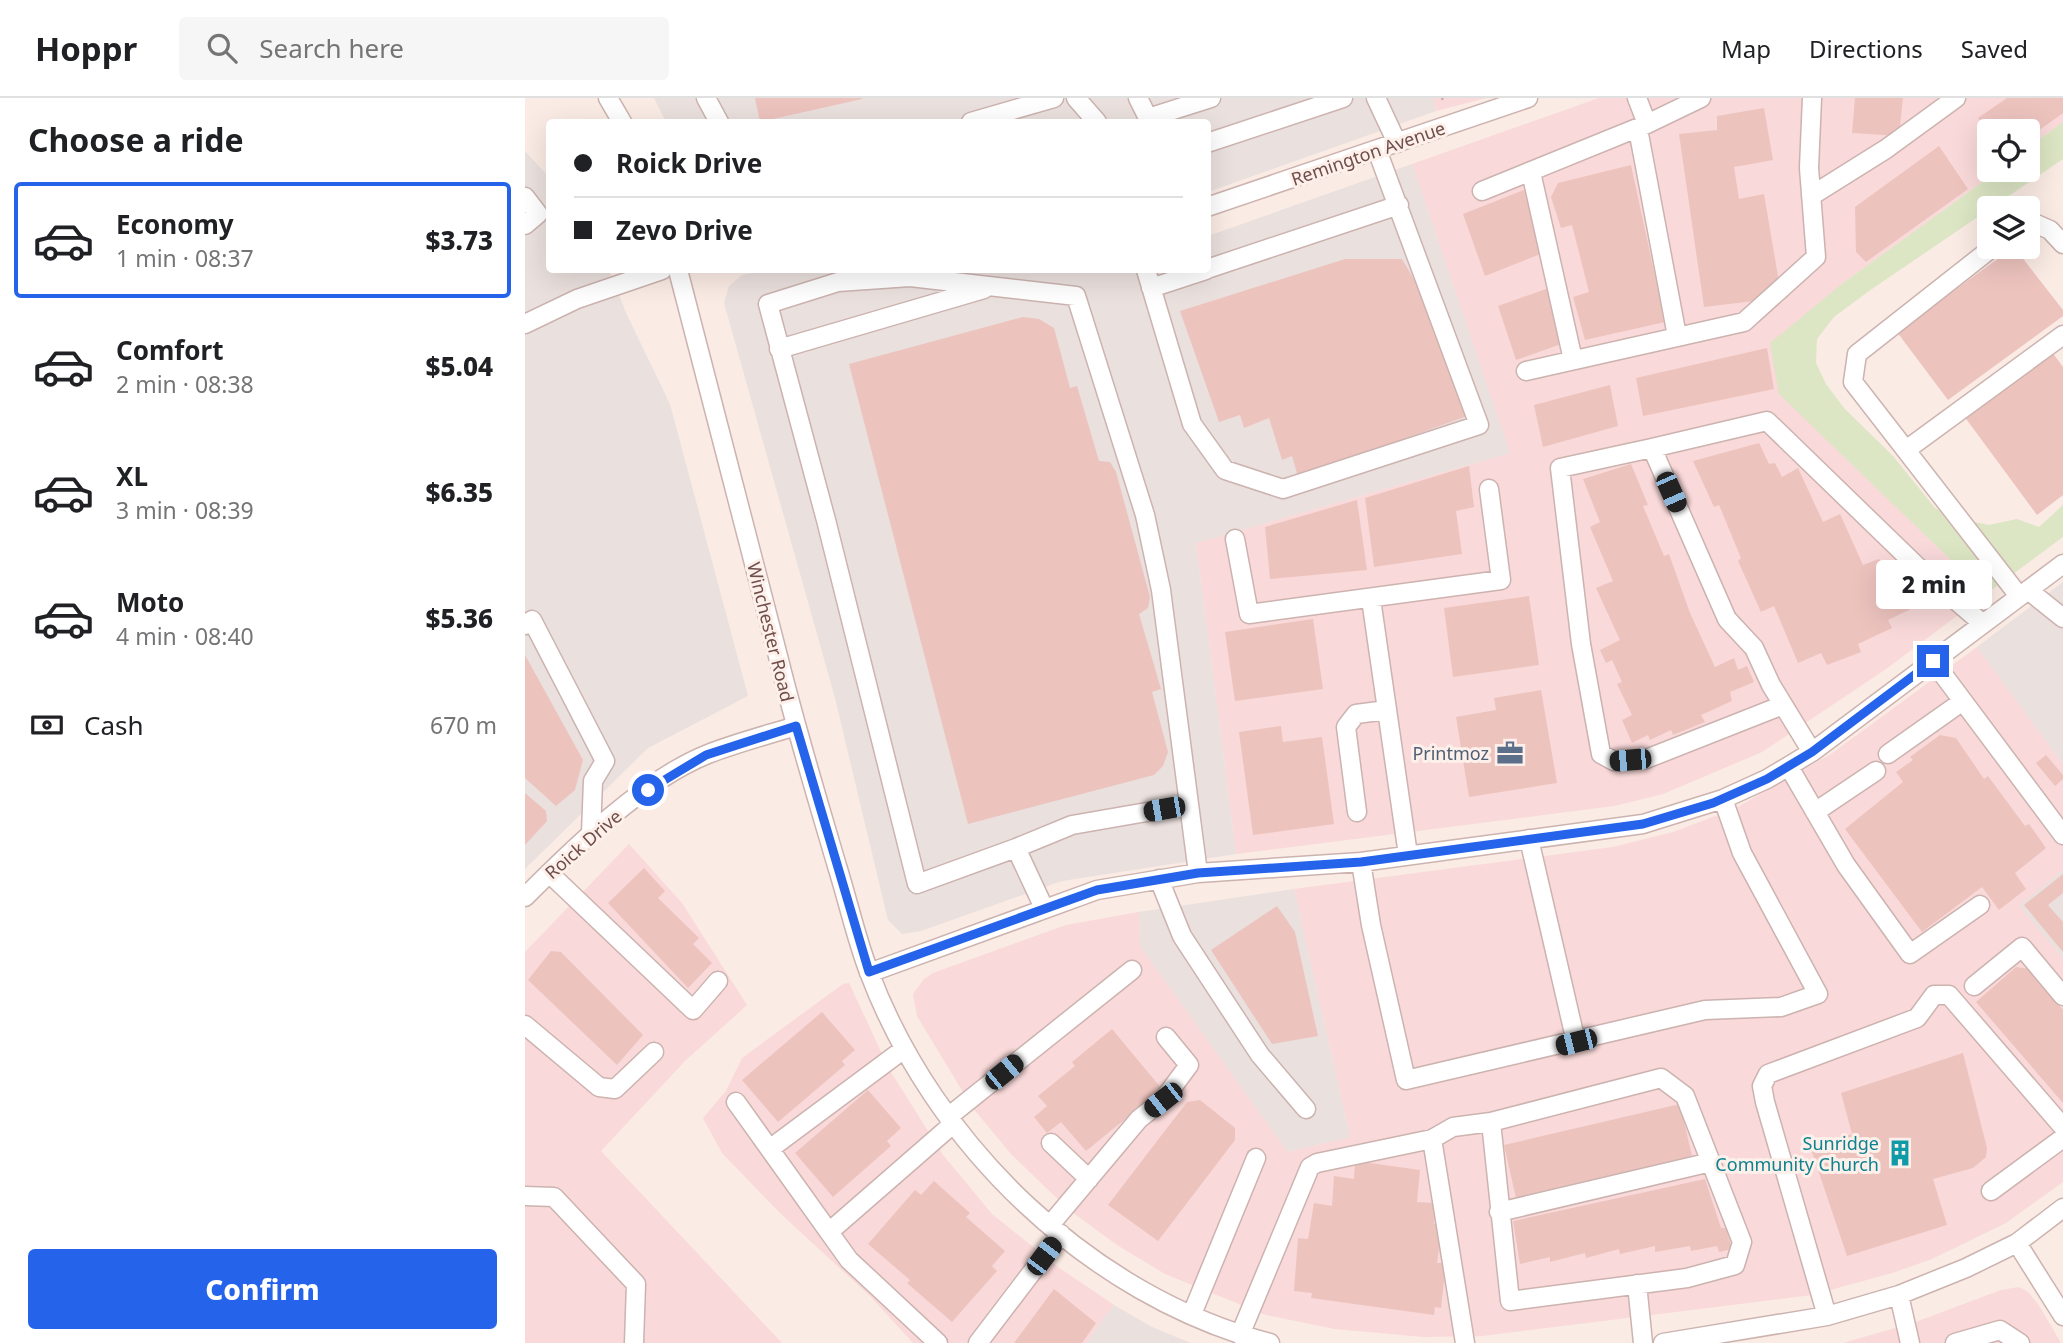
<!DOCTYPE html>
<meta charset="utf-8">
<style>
body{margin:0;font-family:"Noto Sans",sans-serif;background:#f6f6f6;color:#202124;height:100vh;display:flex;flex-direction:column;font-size:26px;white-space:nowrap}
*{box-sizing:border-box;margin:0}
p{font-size:23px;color:#757577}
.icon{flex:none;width:38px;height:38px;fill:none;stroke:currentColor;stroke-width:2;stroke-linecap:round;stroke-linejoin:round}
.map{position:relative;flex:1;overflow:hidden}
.details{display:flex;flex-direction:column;background:#fff;width:525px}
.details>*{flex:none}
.top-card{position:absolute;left:21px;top:21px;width:665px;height:154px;border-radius:7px;box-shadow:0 7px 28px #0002;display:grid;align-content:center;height:154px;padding:0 28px;background:#fff}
.fabs{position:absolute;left:1452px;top:21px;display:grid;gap:14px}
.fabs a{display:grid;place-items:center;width:63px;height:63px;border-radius:7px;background:#fff;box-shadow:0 7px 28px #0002;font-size:35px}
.end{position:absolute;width:32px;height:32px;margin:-16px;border:9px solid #2563eb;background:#fff;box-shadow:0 0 0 4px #fff}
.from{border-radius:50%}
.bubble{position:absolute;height:49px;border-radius:7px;background:#fff;box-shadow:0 7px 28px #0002;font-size:23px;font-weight:800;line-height:49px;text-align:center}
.car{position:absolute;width:21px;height:42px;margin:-21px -10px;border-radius:9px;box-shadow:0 0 5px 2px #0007;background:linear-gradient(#222 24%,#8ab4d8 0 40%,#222 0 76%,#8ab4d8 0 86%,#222 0)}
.top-card b{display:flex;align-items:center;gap:24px;height:66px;font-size:26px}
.top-card b+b{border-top:2px solid #e0e0e0}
.top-card i{width:18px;height:18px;background:#202124}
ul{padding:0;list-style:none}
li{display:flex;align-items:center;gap:21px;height:116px;margin:0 14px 10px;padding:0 14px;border:4px solid transparent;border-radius:7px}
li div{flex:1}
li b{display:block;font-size:26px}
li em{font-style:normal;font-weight:800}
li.selected{border-color:#2563eb}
li>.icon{width:63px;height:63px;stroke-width:1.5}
h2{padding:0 28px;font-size:32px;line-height:84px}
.pay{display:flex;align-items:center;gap:18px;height:77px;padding:0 28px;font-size:26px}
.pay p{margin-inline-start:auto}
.primary-button{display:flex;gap:14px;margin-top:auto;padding:14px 28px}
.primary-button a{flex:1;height:80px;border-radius:7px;background:#2563eb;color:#fff;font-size:28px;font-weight:800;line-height:80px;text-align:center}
header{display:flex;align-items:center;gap:42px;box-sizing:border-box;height:98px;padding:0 35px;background:#fff;border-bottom:2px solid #e0e0e0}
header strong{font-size:33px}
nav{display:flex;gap:38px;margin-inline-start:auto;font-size:24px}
.search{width:490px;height:63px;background:#f6f6f6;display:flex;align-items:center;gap:18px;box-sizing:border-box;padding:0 24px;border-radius:7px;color:#757577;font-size:26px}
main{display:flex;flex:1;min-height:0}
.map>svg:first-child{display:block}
.commercial{fill:#f9d9d9}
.industrial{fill:#eae0de}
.green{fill:#dce6c4}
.building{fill:#edc3be}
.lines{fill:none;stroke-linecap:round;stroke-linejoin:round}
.minor-casing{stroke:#ccb3af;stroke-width:21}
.path{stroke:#d1a6a2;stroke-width:2.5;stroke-dasharray:2 5;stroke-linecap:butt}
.minor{stroke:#fff;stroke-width:18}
.route{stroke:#2563eb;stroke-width:9}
.labels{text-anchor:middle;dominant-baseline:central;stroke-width:6;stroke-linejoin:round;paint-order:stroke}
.street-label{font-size:18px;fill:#704e4c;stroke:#fdf0ea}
.service-label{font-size:18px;fill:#4e5e75;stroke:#fdf0ea;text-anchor:end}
.culture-label{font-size:18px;fill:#0d838f;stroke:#fdf0ea;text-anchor:end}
</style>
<header>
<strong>Hoppr</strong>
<div class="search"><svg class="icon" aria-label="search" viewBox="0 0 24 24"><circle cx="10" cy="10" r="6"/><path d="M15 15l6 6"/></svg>Search here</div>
<nav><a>Map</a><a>Directions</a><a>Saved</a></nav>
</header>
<main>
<section class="details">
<h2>Choose a ride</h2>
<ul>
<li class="selected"><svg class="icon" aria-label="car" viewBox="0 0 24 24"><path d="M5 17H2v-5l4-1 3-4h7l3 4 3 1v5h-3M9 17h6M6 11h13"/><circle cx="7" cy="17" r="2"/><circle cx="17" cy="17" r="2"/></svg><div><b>Economy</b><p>1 min · 08:37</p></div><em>$3.73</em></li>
<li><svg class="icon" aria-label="car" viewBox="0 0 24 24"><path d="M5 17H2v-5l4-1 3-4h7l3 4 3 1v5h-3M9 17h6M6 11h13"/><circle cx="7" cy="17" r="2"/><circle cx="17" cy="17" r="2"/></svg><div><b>Comfort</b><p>2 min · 08:38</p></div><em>$5.04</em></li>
<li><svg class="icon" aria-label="car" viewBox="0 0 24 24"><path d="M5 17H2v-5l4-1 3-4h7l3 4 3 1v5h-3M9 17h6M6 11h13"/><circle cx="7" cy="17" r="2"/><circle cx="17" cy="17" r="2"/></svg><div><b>XL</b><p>3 min · 08:39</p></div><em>$6.35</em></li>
<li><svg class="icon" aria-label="car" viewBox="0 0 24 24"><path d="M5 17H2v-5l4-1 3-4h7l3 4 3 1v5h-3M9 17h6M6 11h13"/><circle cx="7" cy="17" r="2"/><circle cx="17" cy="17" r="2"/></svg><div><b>Moto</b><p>4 min · 08:40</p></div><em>$5.36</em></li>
</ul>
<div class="pay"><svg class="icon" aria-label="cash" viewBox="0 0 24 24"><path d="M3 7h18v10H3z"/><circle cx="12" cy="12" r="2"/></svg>Cash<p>670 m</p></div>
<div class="primary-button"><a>Confirm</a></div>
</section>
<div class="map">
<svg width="1538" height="1245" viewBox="0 0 1538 1245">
<rect width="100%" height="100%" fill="#faebe4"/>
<path class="commercial" d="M908 0H961L911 13Z
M1074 0H1538V24L1503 50V33H1465V72H1474L1318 185 1255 296 1461 496 1361 571 1237 654 1138 696 1089 708 711 756 671 445 985 355 887 66Z
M1452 549 1538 666V772L1495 808 1538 860V1084L1481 1125 1407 1161 1367 1175 1287 1197 957 1238 899 1239 810 1231 741 1217 640 1176 592 1147 543 1111 486 1056 447 1009 392 918 388 896 399 881 408 875 541 827 614 814 615 848 763 1054 825 1039 769 791 1088 749 1148 734 1209 711 1306 656Z
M104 746 157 805 222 907 160 963 76 1053 257 1245H0V854Z
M324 885 364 971 418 1057 467 1116 533 1169 589 1207 561 1245H388L346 1199 255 1115 197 1055 178 1020 201 993 217 960 318 886Z
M1494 1189 1503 1194 1513 1206 1536 1245H1318L1388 1225 1476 1192Z"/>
<path class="industrial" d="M129 0H908L911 13 683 94 682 24H141Z
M0 53 24 79V172H84L102 217 145 306 223 598 123 650 0 771Z
M887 66 985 355 671 445 711 756 537 783 396 833 377 836 363 822 310 600 199 205 204 188 217 177 241 172H682L683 138Z
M1538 484V666L1452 549Z
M1538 772V860L1494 808Z
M769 791 825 1039 763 1054 615 848 614 814Z
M589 1207 627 1229 666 1245H561Z"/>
<path class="green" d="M1538 24V61L1344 193 1309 219 1292 241 1291 265 1301 286 1319 310 1368 358 1410 410 1435 421 1464 427 1492 421 1514 429 1538 407V439L1461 496 1254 296 1245 245 1318 185 1474 72H1503V50Z"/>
<path class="building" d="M230 0H337V1L235 24Z
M1330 0H1378L1374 38 1327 35Z
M1482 0H1538V15L1503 40V33H1465V37L1453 20Z
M1239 10 1248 62 1209 69 1214 101 1239 96 1255 190 1238 202 1179 209 1154 36 1192 32V18Z
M1414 48 1443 91 1341 164 1331 154 1330 109Z
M1106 67 1140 224 1060 242 1048 199 1064 194 1047 127 1036 130 1026 99 1033 85Z
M999 92 1018 155 960 178 938 116Z
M1489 149 1538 212V218L1423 302 1372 234Z
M820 161H877L915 225 945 317 773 379 767 358 757 362 744 320 719 330 715 317 694 324 655 213Z
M1024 190 1042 244 991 262 973 208Z
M498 219 514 221 529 230 545 290 552 288 574 363 585 364 591 374 625 499 623 510 614 516 636 591 627 594 643 654 638 668 629 677 443 726 324 266Z
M1242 250 1249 291 1118 318 1111 280Z
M1527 254 1538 269V397L1512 417 1439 318Z
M1085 287 1093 328 1018 349 1009 307Z
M1234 345 1244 366 1250 365 1257 379 1273 370 1298 424 1315 416 1338 467 1354 461 1387 495 1392 508 1363 522 1367 530 1333 546 1336 554 1302 567 1296 555 1273 565 1249 508 1236 514 1213 463 1216 460 1194 407 1189 409 1168 363Z
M1106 366 1123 407 1118 408 1139 458 1144 456 1165 515 1190 569 1209 560 1213 572 1222 568 1229 584 1205 594 1207 603 1176 617 1180 624 1148 637 1146 632 1125 642 1123 637 1107 645 1097 622 1107 617 1092 586 1097 584 1087 562 1081 565 1075 552 1095 542 1071 490 1088 483 1065 429 1075 424 1058 381Z
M944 368 949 409 931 413 937 456 849 469 840 400Z
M832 402 842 472 745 481 740 429Z
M1004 498 1014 567 928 579 919 510Z
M788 521 798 591 710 603 700 534Z
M0 557 58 662 50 692 31 708 0 680Z
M1016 592 1032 685 944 699 931 619 971 612 969 600Z
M756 628 758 644 797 639 809 726 728 737 714 634Z
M1415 637 1431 640 1459 681 1463 678 1500 728 1504 726 1521 750 1490 775 1501 791 1474 812 1457 789 1397 834 1320 731 1378 684 1371 674 1388 662 1385 659Z
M1521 657 1538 677V681L1530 688 1511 665Z
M0 695 21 713 22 723 0 747Z
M119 770 140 793 133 800 174 840 168 846 187 865 163 890 83 805Z
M1538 776V795L1523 807 1538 824V854L1499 807Z
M752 808 770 834 793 938 747 946 686 852Z
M26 853 36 854 118 937 92 967 3 882Z
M1491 869 1505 871 1538 912V1005L1451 904Z
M297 914 330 952 317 963 320 967 253 1024 217 982Z
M587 931 637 991 561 1053 536 1024 522 1035 509 1019 522 1008 513 998 550 968 547 964Z
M1438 955 1462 1050 1461 1059 1448 1070 1408 1081 1422 1127 1322 1158 1286 1051 1327 1036 1316 995Z
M343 992 376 1030 362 1043 366 1048 308 1099 270 1055Z
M675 1002 710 1030V1042L633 1143 583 1107 662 1004Z
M1155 1006 1167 1058 991 1100 979 1047Z
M830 1063 895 1072 892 1104 910 1105 909 1126 917 1127 912 1165H921L916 1210 910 1209 909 1217 786 1200 787 1195 769 1193 773 1140 783 1141 789 1105 807 1108 809 1078 829 1081Z
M1180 1081 1196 1130H1201L1207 1151 1194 1154 1192 1148 1166 1153 1165 1148 1130 1154V1148L1095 1156 1094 1151 1061 1160 1060 1155 1025 1164V1159L995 1166 988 1123Z
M409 1083 445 1115 441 1119 480 1153 467 1168 472 1173 427 1224 382 1185 385 1182 343 1146 390 1092 396 1097Z
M529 1191 571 1225 557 1245H489Z"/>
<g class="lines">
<g class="minor-casing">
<path id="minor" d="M83 0 97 24
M181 0 194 24
M551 0 572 24
M613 0 625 24
M851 0 872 45
M1112 0 1122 26 1176 0
M623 20 686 0
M446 24 529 0
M1113 31 1152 238
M682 45 818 0
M1006 74 1048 262
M957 93 1122 26
M1286 98 1361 51 1431 0
M0 99 13 116 0 127
M682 109 1003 0
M1503 127 1509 125 1525 132 1538 146
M1468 149 1332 256 1328 284 1494 498
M682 171 874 107
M153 172C187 302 220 432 254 562 271 631 292 700 312 768 323 803 331 840 344 874 409 1047 565 1198 745 1245
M621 172 667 326 700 372 758 391 954 327 852 52
M626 190 681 172
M0 226 52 201 137 172
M254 251 459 191
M1001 273 1219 224 1291 159 1284 70 1287 0
M1127 350 1242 323 1399 475 1457 525
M1381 352 1538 237
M710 441 724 516 976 482 964 391
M1503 492 1538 520
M846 501 883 757
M0 527 7 522 80 663 68 683 66 735
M1408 563 1538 737
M1258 607 1121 661 1089 663 1076 656 1056 546 1035 370 1127 350 1202 521 1229 550 1246 587 1287 654
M1363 656 1438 603
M1264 669 1321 767 1385 856 1455 807
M832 714 821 629 831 616 862 612
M1290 714 1351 673
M1004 741 1051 944
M491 750 547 727 662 707
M836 764 846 827 881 982 1180 912 1256 909 1293 896 1217 755 1198 701
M24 775 168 912 193 883
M634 781 657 838 735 957 781 1011
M0 799C49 750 118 682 183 656 211 645 242 637 271 628
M519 810 491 750 392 786 301 422 243 206 313 184 385 179 551 198 620 417 636 492 673 775
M344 875 572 792 673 775 836 764 1118 726 1198 701 1242 681 1287 654 1538 466
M1449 888 1497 849 1538 898
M0 927 74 989 90 991 129 954
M1136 980 1160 998 1217 1144 1210 1167 1162 1180 985 1203 966 1024Z
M211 1004 324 1162 413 1245
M423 1019 607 872
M907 1041 928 1029 966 1024
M526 1045 564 1081
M246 1050 379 951
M1466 1093 1538 1040
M0 1098 29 1099 111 1186 109 1245
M974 1114 1186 1064
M525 1127 614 1021 638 1002 664 967 641 939
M304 1134 428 1026
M1492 1145 1538 1218
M1112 1186 1118 1245
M1374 1197 1385 1245
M667 1216 731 1060
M1302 1218 1240 1004 1237 988 1243 976 1392 920 1409 897H1424L1538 1029
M715 1237 785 1069 792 1065 907 1041 940 1245
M453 1245 536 1136
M1138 1245 1302 1218 1374 1197 1441 1170 1492 1145 1538 1110
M1430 1245 1475 1232 1495 1245"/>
</g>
<path class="path" d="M917 0 919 6"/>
<use href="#minor" class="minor"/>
</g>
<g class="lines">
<path class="route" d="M123 692 181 657 271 628 344 874 572 792 673 775 836 764 1118 726 1188 705 1242 681 1287 654 1408 563"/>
</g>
<defs>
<g id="office-bare" transform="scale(2.1)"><path d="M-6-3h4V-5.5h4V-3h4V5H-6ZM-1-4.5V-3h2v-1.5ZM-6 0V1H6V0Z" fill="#5c6f8a" stroke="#fdf0ea" stroke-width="2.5" paint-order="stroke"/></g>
<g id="building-bare" transform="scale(2.1)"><path d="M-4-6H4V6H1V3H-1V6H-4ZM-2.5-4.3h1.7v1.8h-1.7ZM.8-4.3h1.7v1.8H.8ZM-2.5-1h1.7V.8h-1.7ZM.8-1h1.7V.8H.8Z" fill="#0f9aa8" stroke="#fdf0ea" stroke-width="2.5" paint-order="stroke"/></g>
</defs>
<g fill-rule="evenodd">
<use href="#office-bare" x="985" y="655"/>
<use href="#building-bare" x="1375" y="1055"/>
</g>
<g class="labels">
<g class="street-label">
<text transform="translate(843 55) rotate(-19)">Remington Avenue</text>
<text transform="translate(246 534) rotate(76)">Winchester Road</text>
<text transform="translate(58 746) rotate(-41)">Roick Drive</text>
</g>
<g class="service-label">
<text x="964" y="655">Printmoz</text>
</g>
<g class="culture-label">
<text x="1354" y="1045">Sunridge<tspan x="1354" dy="21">Community Church</tspan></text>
</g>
</g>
</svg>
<div class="fabs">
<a><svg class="icon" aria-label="locate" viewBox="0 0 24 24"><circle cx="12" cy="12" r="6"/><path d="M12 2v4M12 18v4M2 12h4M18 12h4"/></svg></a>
<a><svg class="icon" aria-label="layers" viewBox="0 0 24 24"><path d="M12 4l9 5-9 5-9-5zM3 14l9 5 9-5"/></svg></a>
</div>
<i class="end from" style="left:123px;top:692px"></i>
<i class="end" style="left:1408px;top:563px"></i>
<div class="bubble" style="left:1351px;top:462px;width:116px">2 min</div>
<i class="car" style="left:1146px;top:394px;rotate:156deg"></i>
<i class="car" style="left:1105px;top:662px;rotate:265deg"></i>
<i class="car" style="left:639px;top:711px;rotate:260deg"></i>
<i class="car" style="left:1051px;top:944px;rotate:256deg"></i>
<i class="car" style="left:479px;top:974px;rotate:51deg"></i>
<i class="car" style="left:638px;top:1002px;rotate:232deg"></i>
<i class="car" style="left:519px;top:1158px;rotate:37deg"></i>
<div class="top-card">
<b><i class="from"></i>Roick Drive</b>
<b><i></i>Zevo Drive</b>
</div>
</div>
</main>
